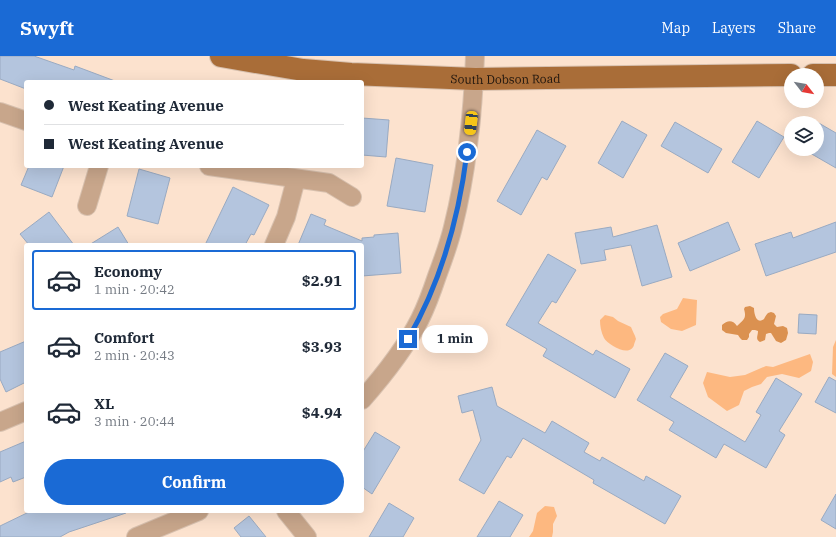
<!DOCTYPE html>
<meta charset="utf-8">
<style>
body{margin:0;font-family:"IBM Plex Serif",serif;background:#f6f6f7;color:#1f2937;height:100vh;display:flex;flex-direction:column;font-size:15px;white-space:nowrap}
*{box-sizing:border-box;margin:0}
p{font-size:13px;color:#747a83}
.icon{flex:none;width:22px;height:22px;fill:none;stroke:currentColor;stroke-width:2;stroke-linecap:round;stroke-linejoin:round}
.map{position:relative;flex:1;overflow:hidden}
.panel{position:absolute;left:24px;top:187px;width:340px;height:270px;display:flex;flex-direction:column;background:#fff;border-radius:4px;box-shadow:0 4px 16px #0002}
.panel>*{flex:none}
.hud{position:absolute;left:24px;top:24px;width:340px;height:88px;border-radius:4px;box-shadow:0 4px 16px #0002;display:grid;align-content:center;height:88px;padding:0 20px;background:#fff}
.needle{width:26px;rotate:121deg}
.buttons{position:absolute;left:784px;top:12px;display:grid;gap:8px}
.buttons a{display:grid;place-items:center;width:40px;height:40px;border-radius:50%;background:#fff;box-shadow:0 4px 16px #0002;font-size:20px}
.end{position:absolute;width:18px;height:18px;margin:-9px;border:5px solid #1a6ad5;background:#fff;box-shadow:0 0 0 2px #fff}
.from{border-radius:50%}
.bubble{position:absolute;height:28px;border-radius:14px;background:#fff;box-shadow:0 4px 16px #0002;font-size:13px;font-weight:700;line-height:28px;text-align:center}
.car{position:absolute;width:12px;height:24px;margin:-12px -6px;border-radius:5px;box-shadow:0 0 3px 1px #0007;background:linear-gradient(#f5c518 24%,#345 0 40%,#f5c518 0 76%,#345 0 86%,#f5c518 0)}
.hud b{display:flex;align-items:center;gap:14px;height:38px;font-size:15px}
.hud b+b{border-top:1px solid #e0e1e3}
.hud i{width:10px;height:10px;background:#1f2937}
ul{padding:7px 0 0;list-style:none}
li{display:flex;align-items:center;gap:12px;height:60px;margin:0 8px 6px;padding:0 12px;border:2px solid transparent;border-radius:4px}
li div{flex:1}
li b{display:block;font-size:15px}
li em{font-style:normal;font-weight:700}
li.active{border-color:#1a6ad5}
li>.icon{width:36px;height:36px;stroke-width:1.5}
.primary-button{display:flex;gap:8px;margin-top:auto;padding:8px 20px}
.primary-button a{flex:1;height:46px;border-radius:24px;background:#1a6ad5;color:#fff;font-size:16px;font-weight:700;line-height:46px;text-align:center}
header{display:flex;align-items:center;gap:24px;box-sizing:border-box;height:56px;padding:0 20px;background:#1a6ad5;color:#fff}
header strong{font-size:19px}
nav{display:flex;gap:22px;margin-inline-start:auto;font-size:14px}
.map>svg:first-child{display:block}
.green{fill:#fdb880}
.water{fill:#db9150}
.building{fill:#b4c5de;stroke:#99aac2}
.lines{fill:none;stroke-linecap:round;stroke-linejoin:round}
.minor-casing{stroke:#d8c1af;stroke-width:20}
.major-casing{stroke:#d8c1af;stroke-width:24}
.minor{stroke:#c8a68b;stroke-width:18}
.major{stroke:#a96d38;stroke-width:22}
.route{stroke:#1a6ad5;stroke-width:5}
.labels{text-anchor:middle;dominant-baseline:central;stroke-width:3.5;stroke-linejoin:round;paint-order:stroke}
.street-label{font-size:12px;fill:#1e150e;stroke:#fdf3eb}
</style>
<header>
<strong>Swyft</strong>
<nav><a>Map</a><a>Layers</a><a>Share</a></nav>
</header>
<div class="map">
<svg width="836" height="481" viewBox="0 0 836 481">
<rect width="100%" height="100%" fill="#fce2ce"/>
<path class="green" d="M683 242 697 244 696 269 682 275 671 273 661 266 660 261 663 258 677 253Z
M605 259 613 261 618 265 631 271C632 274 635 279 636 283 636 283 634 288 634 289 630 302 608 289 604 282 601 276 600 270 600 264Z
M836 284V321L832 318 833 291Z
M810 298 813 306 811 315 799 322 782 318 767 321 761 328 752 331 744 335 739 349 727 355 708 341 703 327 707 316 730 321 745 319 766 310 773 311Z
M545 450 554 451 557 460 553 468V476L552 481H529L533 475 537 457Z"/>
<path class="water" d="M750 250 754 252C754 257 756 269 764 263 765 261 766 259 768 257L771 256 774 257 776 260 774 268 777 271 783 270 787 272 788 277 786 284 781 287 776 285 771 277H769L766 278 765 284 760 286C755 283 758 280 758 275L755 274H752L749 278V281L747 284H742L740 282 738 279 726 277 722 274V269C727 265 732 263 737 270 743 264 747 263 744 253L745 251Z"/>
<path class="building" d="M0 0H34L74 14 75 10 115 25 114 26H26V33L0 23Z
M362 62 389 64 386 101 362 99Z
M622 65 647 79 623 122 598 107Z
M757 65 784 81 759 122 732 106Z
M675 66 722 93 708 117 661 90Z
M817 66 836 77V112L803 93H817Z
M537 74 566 90 547 124 542 121 521 159 497 145Z
M396 102 433 109 425 156 387 150Z
M29 110H64L52 141 21 129Z
M139 113 170 122 158 168 127 160Z
M233 131 269 149 254 179 251 178 245 189H205Z
M49 156 74 189H29L20 178Z
M311 158 326 164 324 169 362 185V182L374 181V179L398 177 401 217 362 220V189H298Z
M728 166 740 194 690 215 678 187Z
M836 166V196L766 220 755 188 791 176 793 182Z
M657 169 672 221 642 230 631 189 604 194 606 204 581 208 575 177 611 171 613 181Z
M118 171 129 189H89Z
M548 198 576 214 556 247 552 245 538 267 593 299 596 294 630 313 615 342 543 300 547 293 506 269Z
M799 258 817 259 816 278 798 277Z
M26 285V326L6 336 0 323V296Z
M665 297 688 310 670 341 745 386 761 359 756 356 776 322 802 338 779 375 785 379 766 412 724 388 716 402 669 374 674 366 637 344Z
M829 321 836 325V357L815 346Z
M492 331 497 350 545 377 552 365 589 387 584 396 600 405 602 401 644 425 646 420 681 440 665 468 593 427 594 424 523 382 511 402 507 400 484 438 459 424 481 384 473 354 462 357 458 340Z
M375 376 400 391 372 438 362 431V397Z
M26 385V421L13 426 11 421 0 426V396Z
M836 438V473L821 464Z
M499 445 523 459 510 481H477Z
M389 447 414 462 403 481H369Z
M31 455H126V457L69 476 60 481H0V470Z
M249 460 266 481H241L234 472Z"/>
<g class="lines">
<g class="minor-casing">
<path id="minor" d="M0 56 26 65
M209 110 329 127 352 141
M87 150 99 110
M274 189 286 161 296 123
M362 344C384 319 405 293 420 263 427 249 432 235 437 220 443 204 449 188 453 171 467 115 473 58 475 0
M0 366 26 355
M286 455 307 481
M136 481 199 455"/>
</g>
<g class="major-casing">
<g id="major">
<path id="s1" d="M221 0 303 14 351 18 475 23 791 19"/>
<path d="M813 19H836"/>
</g>
</g>
<use href="#minor" class="minor"/>
<use href="#major" class="major"/>
</g>
<g class="lines">
<path class="route" d="M408 283C441 226 459 161 467 96"/>
</g>
<g class="labels">
<g class="street-label">
<text stroke="none"><textPath href="#s1" startOffset="286">South Dobson Road</textPath></text>
</g>
</g>
</svg>
<div class="buttons">
<a><svg class="needle" viewBox="-14 -14 28 28"><path d="M0-13l5 13h-10z" fill="#e53935"/><path d="M0 13l5-13h-10z" fill="#747a83"/></svg></a>
<a><svg class="icon" aria-label="layers" viewBox="0 0 24 24"><path d="M12 4l9 5-9 5-9-5zM3 14l9 5 9-5"/></svg></a>
</div>
<i class="end from" style="left:467px;top:96px"></i>
<i class="end" style="left:408px;top:283px"></i>
<div class="bubble" style="left:422px;top:269px;width:66px">1 min</div>
<i class="car" style="left:471px;top:67px;rotate:187deg"></i>
<div class="hud">
<b><i class="from"></i>West Keating Avenue</b>
<b><i></i>West Keating Avenue</b>
</div>
<section class="panel">
<ul>
<li class="active"><svg class="icon" aria-label="car" viewBox="0 0 24 24"><path d="M5 17H2v-5l4-1 3-4h7l3 4 3 1v5h-3M9 17h6M6 11h13"/><circle cx="7" cy="17" r="2"/><circle cx="17" cy="17" r="2"/></svg><div><b>Economy</b><p>1 min · 20:42</p></div><em>$2.91</em></li>
<li><svg class="icon" aria-label="car" viewBox="0 0 24 24"><path d="M5 17H2v-5l4-1 3-4h7l3 4 3 1v5h-3M9 17h6M6 11h13"/><circle cx="7" cy="17" r="2"/><circle cx="17" cy="17" r="2"/></svg><div><b>Comfort</b><p>2 min · 20:43</p></div><em>$3.93</em></li>
<li><svg class="icon" aria-label="car" viewBox="0 0 24 24"><path d="M5 17H2v-5l4-1 3-4h7l3 4 3 1v5h-3M9 17h6M6 11h13"/><circle cx="7" cy="17" r="2"/><circle cx="17" cy="17" r="2"/></svg><div><b>XL</b><p>3 min · 20:44</p></div><em>$4.94</em></li>
</ul>
<div class="primary-button"><a>Confirm</a></div>
</section>
</div>
